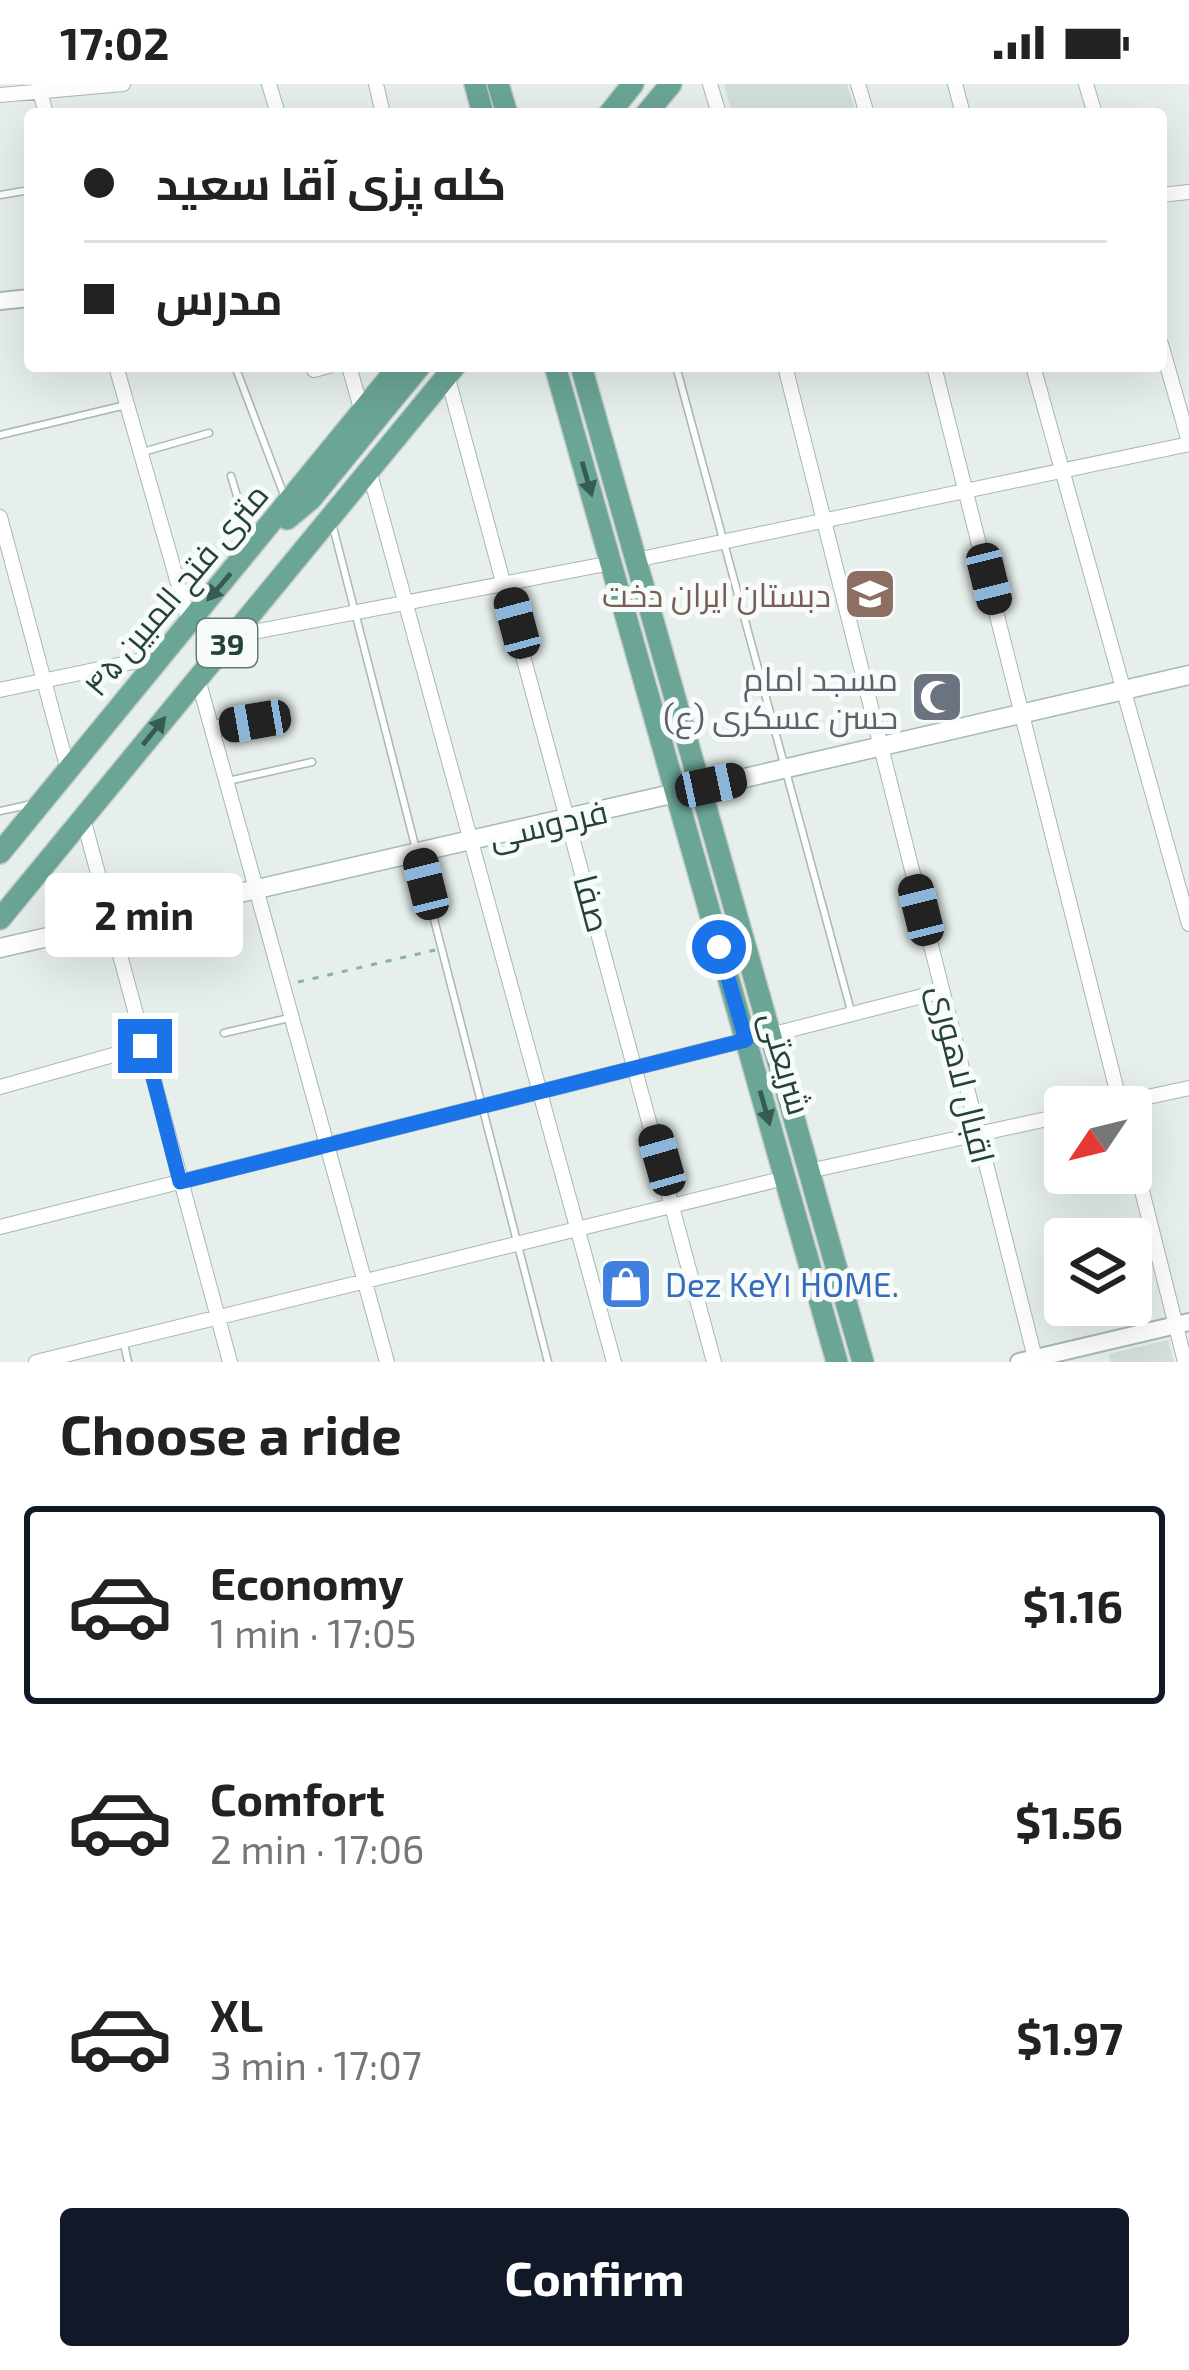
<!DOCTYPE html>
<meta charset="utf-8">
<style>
body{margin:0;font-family:"Exo 2",Cairo,sans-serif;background:#f2f2f2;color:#222;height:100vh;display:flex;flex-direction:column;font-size:45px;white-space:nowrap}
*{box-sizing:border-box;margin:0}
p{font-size:39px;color:#767676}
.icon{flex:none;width:66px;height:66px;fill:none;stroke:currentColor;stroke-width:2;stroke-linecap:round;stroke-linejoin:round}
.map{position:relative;height:1278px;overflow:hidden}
.details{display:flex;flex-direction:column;background:#fff;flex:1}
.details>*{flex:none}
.top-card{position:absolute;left:24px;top:24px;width:1143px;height:264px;border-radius:12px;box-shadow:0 12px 48px #0002;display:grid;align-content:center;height:264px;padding:0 60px;background:#fff}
.needle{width:78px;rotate:235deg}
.buttons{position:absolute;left:1044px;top:1002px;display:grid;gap:24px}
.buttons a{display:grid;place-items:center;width:108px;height:108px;border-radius:12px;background:#fff;box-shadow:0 12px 48px #0002;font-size:60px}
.end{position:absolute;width:54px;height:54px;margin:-27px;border:15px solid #1a73e8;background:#fff;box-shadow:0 0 0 6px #fff}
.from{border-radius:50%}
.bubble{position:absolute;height:84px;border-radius:12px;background:#fff;box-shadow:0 12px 48px #0002;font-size:39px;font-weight:700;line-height:84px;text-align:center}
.car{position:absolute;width:36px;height:72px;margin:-36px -18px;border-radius:15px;box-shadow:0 0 9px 3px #0007;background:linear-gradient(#222 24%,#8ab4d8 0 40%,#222 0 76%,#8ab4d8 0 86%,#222 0)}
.top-card b{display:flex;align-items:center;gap:42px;height:114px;font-size:45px}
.top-card b+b{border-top:3px solid #e0e0e0}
.top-card i{width:30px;height:30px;background:#222}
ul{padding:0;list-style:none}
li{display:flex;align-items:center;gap:36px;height:198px;margin:0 24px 18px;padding:0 36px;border:6px solid transparent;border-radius:12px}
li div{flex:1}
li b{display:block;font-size:45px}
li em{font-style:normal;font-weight:700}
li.selected{border-color:#111827}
li>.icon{width:108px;height:108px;stroke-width:1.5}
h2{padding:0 60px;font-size:54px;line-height:144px}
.cta{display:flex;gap:24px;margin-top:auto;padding:24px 60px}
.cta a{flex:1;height:138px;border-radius:12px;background:#111827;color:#fff;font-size:48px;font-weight:700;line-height:138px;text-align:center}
.status{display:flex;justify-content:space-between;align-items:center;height:84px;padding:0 60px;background:#fff;direction:ltr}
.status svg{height:33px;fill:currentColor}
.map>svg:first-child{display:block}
.built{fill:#d4dfda}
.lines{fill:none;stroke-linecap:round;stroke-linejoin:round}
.service-casing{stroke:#a8b8b2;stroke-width:9}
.minor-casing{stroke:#a8b8b2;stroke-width:16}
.tertiary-casing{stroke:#a8b8b2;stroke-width:20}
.secondary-casing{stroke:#a4bbb3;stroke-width:21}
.primary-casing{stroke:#c2cac8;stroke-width:24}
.path{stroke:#86b3a5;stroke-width:3;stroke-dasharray:6 9;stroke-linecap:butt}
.service{stroke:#fff;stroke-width:6}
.minor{stroke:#fff;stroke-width:14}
.tertiary{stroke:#fff;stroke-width:16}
.secondary{stroke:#fff;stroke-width:18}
.primary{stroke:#6aa596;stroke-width:21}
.oneway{fill:#365b51}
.route{stroke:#1a73e8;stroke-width:15}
.labels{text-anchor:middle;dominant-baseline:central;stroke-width:10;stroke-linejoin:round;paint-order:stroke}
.shield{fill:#f7fbf9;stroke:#637a73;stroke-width:3}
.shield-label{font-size:30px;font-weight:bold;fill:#24423a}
.street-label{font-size:33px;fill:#24423a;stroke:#f7fbf9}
.education-label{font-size:33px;fill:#785e54;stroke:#f7fbf9;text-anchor:end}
.worship-label{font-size:33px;fill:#5b616d;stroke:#f7fbf9;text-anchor:end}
.shop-label{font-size:33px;fill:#366cbe;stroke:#f7fbf9;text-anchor:start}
</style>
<div class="status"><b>17:02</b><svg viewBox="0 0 49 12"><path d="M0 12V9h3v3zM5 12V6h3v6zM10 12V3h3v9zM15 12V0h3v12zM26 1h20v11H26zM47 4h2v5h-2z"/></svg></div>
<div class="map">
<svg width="1189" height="1278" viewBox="0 0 1189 1278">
<rect width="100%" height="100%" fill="#e6efeb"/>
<path class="built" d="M724 0H847L856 30H732Z
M1168 1256 1174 1278H1111L1109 1270Z"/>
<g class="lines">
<g class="service-casing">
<path id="service" d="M0 111 30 106
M235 282 284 411
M676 282 851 927
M0 351 126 321
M143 368 209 349
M231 392 250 455
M332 439 548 1278
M228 697 312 678
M0 727 32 720
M224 949 289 934
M124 1260 128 1278"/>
</g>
<g class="minor-casing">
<path id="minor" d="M38 0 46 30
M269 0 278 30
M376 0 383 30
M710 0 719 30
M858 0 867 30
M955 0 963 30
M1086 0 1095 30
M0 11 123 0
M1161 111 1189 108
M1161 260 1189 358
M116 282 189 538
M349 282 362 328
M785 282 1036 1278
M934 282 1121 1023
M1033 282 1189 840
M314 286 329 282
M447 291 714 1278
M369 386 614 1278
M0 433 68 686
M636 476 1189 360
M233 552 611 479
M198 595 387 1278
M0 606 161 572
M213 644 255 637
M83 734 230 1278
M770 951 942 907
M0 1003 145 962
M1101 1023 1189 1004
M1131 1063 1185 1278
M809 1087 1065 1031
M0 1143 746 956
M36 1278 785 1094"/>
</g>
<g class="tertiary-casing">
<path id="tertiary" d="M0 217 30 214
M1019 1278 1189 1238"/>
</g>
<g class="secondary-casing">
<path id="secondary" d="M701 704 1189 591
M0 864 676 709"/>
</g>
<g class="primary-casing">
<path id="primary" d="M475 0 483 30
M498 0 507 30
M609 30 633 0
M646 30 671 0
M555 282 837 1278
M581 282 863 1278
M287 435 311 415 420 282
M0 769 399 282
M0 835 455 282"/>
</g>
<path class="path" d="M298 898 435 866"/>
<use href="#service" class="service"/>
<use href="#minor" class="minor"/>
<use href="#tertiary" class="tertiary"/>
<use href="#secondary" class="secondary"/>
<use href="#primary" class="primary"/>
</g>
<defs><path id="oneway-solid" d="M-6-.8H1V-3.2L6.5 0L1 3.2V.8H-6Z" transform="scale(3)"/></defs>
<g class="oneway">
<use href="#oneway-solid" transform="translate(587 395) rotate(74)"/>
<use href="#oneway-solid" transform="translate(219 503) rotate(131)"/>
<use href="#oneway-solid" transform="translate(154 647) rotate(-51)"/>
<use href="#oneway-solid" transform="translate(765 1024) rotate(74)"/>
</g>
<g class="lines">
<path class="route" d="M145 962 180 1098 746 956 719 863"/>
</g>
<defs>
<g id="school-square" transform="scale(2.7)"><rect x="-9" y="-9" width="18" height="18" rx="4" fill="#8d6e63" stroke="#f7fbf9"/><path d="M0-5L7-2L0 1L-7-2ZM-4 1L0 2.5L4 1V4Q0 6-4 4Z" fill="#fff"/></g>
<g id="mosque-square" transform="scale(2.7)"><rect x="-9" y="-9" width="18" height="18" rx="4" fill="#6b7280" stroke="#f7fbf9"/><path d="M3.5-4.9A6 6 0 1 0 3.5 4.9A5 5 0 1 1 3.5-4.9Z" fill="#fff"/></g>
<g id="shop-square" transform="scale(2.7)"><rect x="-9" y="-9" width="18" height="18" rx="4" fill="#3f7fe0" stroke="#f7fbf9"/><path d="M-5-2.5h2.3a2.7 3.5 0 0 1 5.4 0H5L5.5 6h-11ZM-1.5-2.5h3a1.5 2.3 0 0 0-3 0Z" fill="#fff"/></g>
</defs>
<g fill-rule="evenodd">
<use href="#school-square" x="870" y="510"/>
<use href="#mosque-square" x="937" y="613"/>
<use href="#shop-square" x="626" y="1200"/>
</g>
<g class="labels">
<rect class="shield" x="197" y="535" width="60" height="48" rx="9"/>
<g class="shield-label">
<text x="227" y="559">39</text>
</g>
<g class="street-label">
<text transform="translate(175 505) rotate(-50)">۴۵ متری فتح المبین</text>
<text transform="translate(548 739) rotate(-13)">فردوسی</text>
<text transform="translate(593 819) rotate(75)">صفا</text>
<text transform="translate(787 979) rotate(74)">شریعتی</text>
<text transform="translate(963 990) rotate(76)">اقبال لاهوری</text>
</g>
<g class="education-label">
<text x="831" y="510">دبستان ایران دخت</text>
</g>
<g class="worship-label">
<text x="898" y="594">مسجد امام<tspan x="898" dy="38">حسن عسکری (ع)</tspan></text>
</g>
<g class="shop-label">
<text x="665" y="1200">Dez KeY۱ HOME.</text>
</g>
</g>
</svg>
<div class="buttons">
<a><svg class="needle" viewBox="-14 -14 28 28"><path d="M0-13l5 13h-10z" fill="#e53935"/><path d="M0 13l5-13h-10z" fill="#767676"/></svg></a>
<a><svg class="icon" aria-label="layers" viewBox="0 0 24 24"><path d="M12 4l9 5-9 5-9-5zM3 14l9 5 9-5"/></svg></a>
</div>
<i class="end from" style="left:719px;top:863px"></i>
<i class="end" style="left:145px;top:962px"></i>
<div class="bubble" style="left:45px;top:789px;width:198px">2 min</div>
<i class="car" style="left:989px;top:495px;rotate:166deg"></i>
<i class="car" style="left:517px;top:539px;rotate:345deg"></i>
<i class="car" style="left:255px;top:637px;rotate:260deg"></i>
<i class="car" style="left:711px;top:701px;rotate:78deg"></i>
<i class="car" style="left:426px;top:800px;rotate:346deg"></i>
<i class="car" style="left:921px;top:826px;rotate:346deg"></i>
<i class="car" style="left:662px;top:1076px;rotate:344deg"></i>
<div class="top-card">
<b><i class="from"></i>کله پزی آقا سعید</b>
<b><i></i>مدرس</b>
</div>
</div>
<section class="details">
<h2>Choose a ride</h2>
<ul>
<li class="selected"><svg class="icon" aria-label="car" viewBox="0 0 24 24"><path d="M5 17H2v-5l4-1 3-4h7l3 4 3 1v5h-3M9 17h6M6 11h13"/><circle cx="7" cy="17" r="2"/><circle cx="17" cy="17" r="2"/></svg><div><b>Economy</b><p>1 min · 17:05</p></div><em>$1.16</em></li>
<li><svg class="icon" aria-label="car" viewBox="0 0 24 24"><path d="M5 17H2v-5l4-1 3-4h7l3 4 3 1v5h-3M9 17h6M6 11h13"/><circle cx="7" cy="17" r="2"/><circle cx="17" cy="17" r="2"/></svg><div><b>Comfort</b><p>2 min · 17:06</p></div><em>$1.56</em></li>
<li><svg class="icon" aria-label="car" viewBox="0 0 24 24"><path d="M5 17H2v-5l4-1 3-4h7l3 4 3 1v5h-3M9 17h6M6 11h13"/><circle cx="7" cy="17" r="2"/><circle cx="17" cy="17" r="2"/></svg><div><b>XL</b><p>3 min · 17:07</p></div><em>$1.97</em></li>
</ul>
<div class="cta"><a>Confirm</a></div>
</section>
